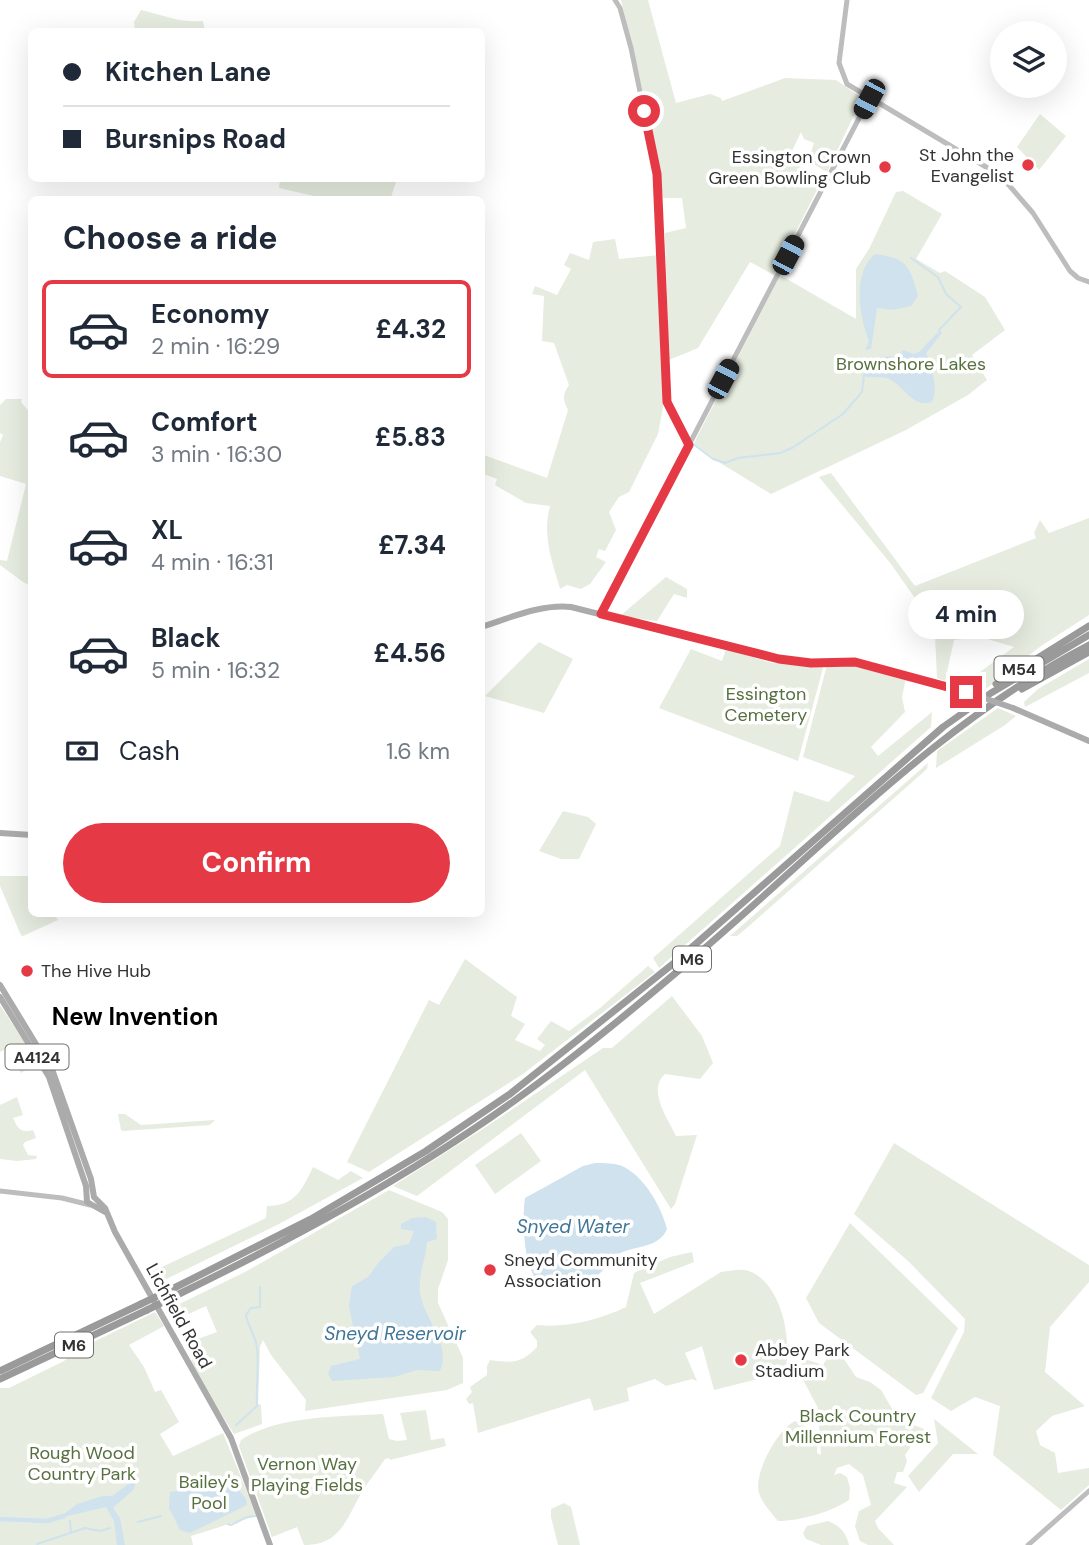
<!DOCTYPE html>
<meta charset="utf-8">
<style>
body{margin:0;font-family:"DM Sans",sans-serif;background:#f2f2f3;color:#1f2937;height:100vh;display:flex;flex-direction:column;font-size:26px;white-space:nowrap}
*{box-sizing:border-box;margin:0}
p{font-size:23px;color:#747a83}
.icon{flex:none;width:38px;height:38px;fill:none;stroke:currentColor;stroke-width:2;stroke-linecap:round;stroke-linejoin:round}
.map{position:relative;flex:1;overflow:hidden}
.drawer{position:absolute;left:28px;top:196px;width:457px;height:721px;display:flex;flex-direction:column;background:#fff;border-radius:10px;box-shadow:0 7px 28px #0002}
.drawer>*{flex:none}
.hud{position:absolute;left:28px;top:28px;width:457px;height:154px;border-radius:10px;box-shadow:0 7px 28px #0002;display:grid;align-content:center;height:154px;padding:0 35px;background:#fff}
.fabs{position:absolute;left:990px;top:21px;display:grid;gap:14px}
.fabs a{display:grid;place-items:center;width:77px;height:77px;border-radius:50%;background:#fff;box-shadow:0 7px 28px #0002;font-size:35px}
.end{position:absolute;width:32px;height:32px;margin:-16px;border:9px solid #e63946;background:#fff;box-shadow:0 0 0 4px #fff}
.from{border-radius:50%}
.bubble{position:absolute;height:49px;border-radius:24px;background:#fff;box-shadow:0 7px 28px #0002;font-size:23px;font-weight:700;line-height:49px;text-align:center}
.car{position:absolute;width:21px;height:42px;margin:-21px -10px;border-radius:9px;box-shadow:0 0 5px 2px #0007;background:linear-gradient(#222 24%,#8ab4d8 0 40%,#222 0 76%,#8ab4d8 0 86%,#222 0)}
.hud b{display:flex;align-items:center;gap:24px;height:66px;font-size:26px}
.hud b+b{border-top:2px solid #e0e1e3}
.hud i{width:18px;height:18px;background:#1f2937}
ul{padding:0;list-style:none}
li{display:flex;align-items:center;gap:21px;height:98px;margin:0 14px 10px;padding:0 21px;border:4px solid transparent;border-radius:10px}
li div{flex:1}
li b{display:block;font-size:26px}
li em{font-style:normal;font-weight:700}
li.on{border-color:#e63946}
li>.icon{width:63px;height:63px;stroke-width:1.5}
h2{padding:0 35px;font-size:32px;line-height:84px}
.pay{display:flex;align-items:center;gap:18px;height:77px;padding:0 35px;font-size:26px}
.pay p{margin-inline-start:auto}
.cta{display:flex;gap:14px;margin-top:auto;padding:14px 35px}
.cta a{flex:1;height:80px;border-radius:42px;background:#e63946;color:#fff;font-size:28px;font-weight:700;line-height:80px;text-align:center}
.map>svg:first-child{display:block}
.green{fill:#e6ecdf}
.water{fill:#cfe2ee}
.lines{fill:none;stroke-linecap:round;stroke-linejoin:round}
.stream{stroke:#cfe2ee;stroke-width:2}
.canal{stroke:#cfe2ee;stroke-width:4.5}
.secondary{stroke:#bdbdbd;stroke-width:5}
.primary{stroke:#ababab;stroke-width:6}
.highway{stroke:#9a9a9a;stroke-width:7}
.primary-bridge{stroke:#ababab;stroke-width:6}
.highway-bridge{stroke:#9a9a9a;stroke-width:7}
.route{stroke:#e63946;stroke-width:9}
.poi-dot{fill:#e63946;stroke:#fff;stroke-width:2.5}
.labels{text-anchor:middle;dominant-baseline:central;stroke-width:7;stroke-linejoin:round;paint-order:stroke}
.shield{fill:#fff;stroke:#707070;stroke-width:2}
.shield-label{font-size:16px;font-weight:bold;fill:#333}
.poi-label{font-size:18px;fill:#333;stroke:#fff;text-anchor:start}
.park-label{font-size:18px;fill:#56703f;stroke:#fff}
.street-label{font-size:18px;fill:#333;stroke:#fff}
.water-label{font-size:19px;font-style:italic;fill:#3f7597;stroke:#fff}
.district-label{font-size:24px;font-weight:bold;fill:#000;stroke:#fff}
</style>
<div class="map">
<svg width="1089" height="1545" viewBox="0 0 1089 1545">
<rect width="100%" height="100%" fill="#fff"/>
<path class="green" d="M621 0H648L676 103 710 94 721 98 722 101 785 78 836 80 862 98 827 172 808 161 814 143 804 139 801 132 792 151 768 160 790 161 822 180 774 275 750 262 698 348 669 360 665 233 686 228 682 198H663L654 139Z
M141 10C163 15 180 23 203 21L205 31H135L134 22Z
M1040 114 1066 136 1039 170 1017 147Z
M280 179V178L397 179 390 200 327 199 279 188Z
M903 191 942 214 916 259 940 273 945 271 985 297 1005 330 972 355 987 380 968 395 906 430 771 494 717 461 694 443 780 275 856 319V269L869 249 896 192Z
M615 239 619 259 660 255 664 402 658 434 629 492 619 497 609 512 616 530 605 551 599 549 596 557 606 562 590 584 581 589 567 585 560 589C552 560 542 537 550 506L526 503 495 485 497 479 481 473V454L547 478 568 410C563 400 562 395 569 385L554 343 542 341 544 296 532 294 535 286 557 295 571 269 564 265 570 253 589 260 593 242Z
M6 399H22L21 402 31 414V586L23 582 0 565V560L7 561 26 484 0 476V442L3 435 0 433V405Z
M831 473 915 586 1036 538 1034 533 1040 520 1049 533 1089 518V615L1041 646 983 691 962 685 1014 647 981 637 954 640 945 681 937 678 935 635 919 604 891 564 819 477Z
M666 577 687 589V598L674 594 657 621 620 616Z
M539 642 573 659 544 713 485 696Z
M691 649 722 661 726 649 772 663 821 665 823 668 798 761 659 708Z
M1089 659V673L1025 707 1024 702 1038 689Z
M827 665H857L906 677 902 697 905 712 871 747 878 756 932 712 931 727 659 968 653 958 780 846 794 791 828 802 855 776 803 757Z
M998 708 1016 716 1005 725 936 768 937 751Z
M928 763 927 769 749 926 737 936H730Z
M563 811 588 817 596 824 579 859H561L539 851Z
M0 876H31L32 914H54L58 920 23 936 21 935 0 886Z
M465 959 517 997 511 1016 525 1024 515 1040 540 1051 545 1045 537 1039 551 1021 569 1031 600 1008 648 966 655 972 523 1074 369 1172 347 1162 429 1000 439 1005Z
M672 996 702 1036 713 1063 700 1079 665 1074C647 1090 668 1119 676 1136L697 1135 675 1204 671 1209 585 1070 417 1196 393 1186 486 1127 603 1048H612Z
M0 1005 38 1063 21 1073 6 1049 0 1052Z
M17 1097 23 1115 13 1118C18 1129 21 1133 33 1130L36 1138 25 1142 23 1145 28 1155 37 1156 36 1159 17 1161 0 1159V1105Z
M118 1114H125L141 1125 215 1120 210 1125 123 1131 121 1130Z
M521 1133 541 1161 495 1194 475 1165Z
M894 1143 1089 1265V1282L1050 1327 1045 1372 1085 1406 1052 1416 1036 1431 1040 1445 1055 1453 1058 1473 1089 1468V1485L1061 1510 993 1455 1000 1406 975 1397 951 1411 931 1398 964 1332 965 1319 908 1261 854 1214Z
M313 1167 338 1180 351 1171 363 1178 277 1225 154 1285 147 1274 266 1218 267 1206C295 1206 302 1190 313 1167Z
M389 1190 442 1212 448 1219V1260L438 1289V1303L463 1358V1383L447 1390 305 1411 306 1400 271 1355 263 1340 260 1347 258 1404 261 1405 262 1424 234 1434 208 1394 191 1360 202 1356 198 1339 217 1332 206 1306 173 1321 167 1310 245 1272Z
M850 1223 958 1328 923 1393 916 1395 819 1323 806 1298Z
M692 1252 694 1262 640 1283 654 1314 721 1272C730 1271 740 1268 749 1271 784 1284 795 1350 782 1381L778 1374 714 1390 702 1346 685 1353 697 1381 692 1379 666 1386 655 1379 627 1388 629 1401 594 1411 590 1398 478 1433 473 1403 469 1404 466 1399 472 1392 470 1387 487 1375V1366L490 1360C512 1363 521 1364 537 1347V1341L530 1332 537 1325C567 1328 599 1320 626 1307L634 1273 670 1257Z
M155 1312 164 1326 129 1345 144 1367 155 1392 161 1390 179 1422 160 1434 173 1456 223 1433 257 1516C236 1521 214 1529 191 1536L193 1545H0V1388H9L64 1361 77 1350Z
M832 1350 840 1353 856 1377 870 1382 881 1390 894 1412 909 1423 924 1429 923 1439 914 1442 905 1455 907 1461 903 1472H897L894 1483 907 1487 875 1521 878 1528 894 1545H868L860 1541 855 1526 859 1511 871 1505 863 1475 849 1464 837 1468 834 1475 840 1473 847 1477 850 1488 849 1500C831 1512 800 1521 778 1521 771 1512 762 1503 759 1493 753 1474 778 1429 795 1421L818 1433 817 1453 821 1455 818 1408 800 1374 802 1358 823 1365Z
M426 1410 431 1440 444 1438 446 1446 390 1460 389 1458 385 1459C378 1470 369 1480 362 1492 346 1519 341 1545 304 1545L297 1527 272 1537 239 1446 241 1440C278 1415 340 1417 383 1414L389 1439 397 1441 407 1440 400 1413Z
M934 1419 978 1454H953L919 1492 908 1476 938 1443Z
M564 1503 571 1507 580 1545H558L551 1517V1509Z
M828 1521C840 1526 846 1532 849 1545H821L806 1539 803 1533 807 1526Z"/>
<path class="water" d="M875 254C906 258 910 265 918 296L911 306 893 310 877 308 871 349 865 350 869 341C859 316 852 273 875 254Z
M940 330 942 333 926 353C931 368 939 386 932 402 911 408 904 385 889 379 882 376 873 378 866 377L863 371 864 363 879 357 900 356 903 350 913 354 919 352Z
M595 1163C604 1163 614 1163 622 1166 644 1176 661 1206 667 1229 659 1249 633 1245 617 1255 607 1261 605 1272 594 1277 583 1283 560 1292 547 1288 522 1280 522 1218 525 1198L583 1166Z
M426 1217 436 1222 437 1239 427 1242C426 1258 418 1275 420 1292 423 1318 452 1344 440 1371L417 1370 394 1377 332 1381 328 1374 331 1366 360 1359 349 1306 352 1286 368 1277 379 1262 394 1247 409 1244 414 1231 401 1229V1224L412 1218Z
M210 1482 236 1486 246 1499 247 1505 190 1533 180 1530 169 1508 170 1492 195 1489Z
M130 1483H136L133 1490 113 1508 120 1518 125 1545H117L114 1521 106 1507 59 1518 77 1504 103 1496H112Z"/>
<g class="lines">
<path class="stream" d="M911 258 938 277 946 294 961 307 939 330
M692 443 713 459 725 463 738 458 780 453 792 448 843 414 862 392 864 375
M236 1425 257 1406C256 1387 259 1367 257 1348 256 1336 248 1327 246 1315L251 1308 260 1307V1287
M70 1521 71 1533
M138 1522 161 1516
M228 1524 231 1525 247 1517 256 1516
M37 1544 85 1528 100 1531 110 1528"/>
<path class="canal" d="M0 1519 47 1521 64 1516"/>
<path class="secondary" d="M615 0 620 8 631 48 657 174 667 402 689 445
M847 0 839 63 847 84 1001 176 1033 213 1070 271 1078 278 1089 282
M601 614 869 99
M0 1191 62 1198 90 1205
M1028 1545 1089 1491"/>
<path class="primary" d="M481 627C510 618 540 604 571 607L779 659 811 663 855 662 966 692
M1013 708 1089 741
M0 833 32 835
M0 985 53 1072 91 1179 94 1197
M0 997 49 1077 86 1186 87 1202 105 1212
M94 1197 105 1208 115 1232 231 1438 270 1545"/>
<path class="highway" d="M996 684 1089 626
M1022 689 1089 652
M174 1288 311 1219 426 1151 510 1094 674 963 943 727 991 693 1089 635
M177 1295C294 1238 408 1177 514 1101 571 1060 625 1016 678 971 812 859 932 726 1089 645
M0 1371 141 1304
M0 1379 147 1310"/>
<path class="primary-bridge" d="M966 692 1013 708"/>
<path class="highway-bridge" d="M141 1304 174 1288
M147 1310 177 1295"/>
</g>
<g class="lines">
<path class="route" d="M644 111 657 174 667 402 689 445 601 614 779 659 811 663 855 662 966 692"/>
</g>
<g class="poi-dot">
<circle cx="1028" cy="165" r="7"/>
<circle cx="885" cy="167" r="7"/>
<circle cx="27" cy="971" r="7"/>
<circle cx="490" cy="1270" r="7"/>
<circle cx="741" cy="1360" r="7"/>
</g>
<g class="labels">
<g class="shield">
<rect x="994.5" y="656.5" width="49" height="25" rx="5"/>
<rect x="673" y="946.5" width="38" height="25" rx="5"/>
<rect x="5.5" y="1044.5" width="63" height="25" rx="5"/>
<rect x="55" y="1332.5" width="38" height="25" rx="5"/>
</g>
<g class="shield-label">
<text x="1019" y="669">M54</text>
<text x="692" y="959">M6</text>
<text x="37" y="1057">A4124</text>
<text x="74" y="1345">M6</text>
</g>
<g class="poi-label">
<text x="1014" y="155" text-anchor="end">St John the<tspan x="1014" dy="21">Evangelist</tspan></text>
<text x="871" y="157" text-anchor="end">Essington Crown<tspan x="871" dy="21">Green Bowling Club</tspan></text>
<text x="41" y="971">The Hive Hub</text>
<text x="504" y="1260">Sneyd Community<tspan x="504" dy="21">Association</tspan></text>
<text x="755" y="1350">Abbey Park<tspan x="755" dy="21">Stadium</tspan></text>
</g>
<g class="park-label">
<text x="911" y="364">Brownshore Lakes</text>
<text x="766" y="694">Essington<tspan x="766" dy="21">Cemetery</tspan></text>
<text x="858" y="1416">Black Country<tspan x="858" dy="21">Millennium Forest</tspan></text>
<text x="82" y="1453">Rough Wood<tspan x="82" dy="21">Country Park</tspan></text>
<text x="307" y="1464">Vernon Way<tspan x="307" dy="21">Playing Fields</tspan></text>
<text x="209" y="1482">Bailey's<tspan x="209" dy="21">Pool</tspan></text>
</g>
<g class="street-label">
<text transform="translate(179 1316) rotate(61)">Lichfield Road</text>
</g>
<g class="water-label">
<text x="573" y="1226">Snyed Water</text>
<text x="395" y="1333">Sneyd Reservoir</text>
</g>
<g class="district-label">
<text x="135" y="1016">New Invention</text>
</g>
</g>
</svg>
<div class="fabs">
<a><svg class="icon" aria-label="layers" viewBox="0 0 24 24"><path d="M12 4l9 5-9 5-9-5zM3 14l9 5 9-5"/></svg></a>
</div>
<i class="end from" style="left:644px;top:111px"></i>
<i class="end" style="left:966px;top:692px"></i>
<div class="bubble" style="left:908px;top:590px;width:116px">4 min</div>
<i class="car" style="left:869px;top:99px;rotate:208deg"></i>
<i class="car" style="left:788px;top:255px;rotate:28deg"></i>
<i class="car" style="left:723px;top:379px;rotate:28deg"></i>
<div class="hud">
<b><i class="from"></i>Kitchen Lane</b>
<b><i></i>Bursnips Road</b>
</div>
<section class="drawer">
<h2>Choose a ride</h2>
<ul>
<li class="on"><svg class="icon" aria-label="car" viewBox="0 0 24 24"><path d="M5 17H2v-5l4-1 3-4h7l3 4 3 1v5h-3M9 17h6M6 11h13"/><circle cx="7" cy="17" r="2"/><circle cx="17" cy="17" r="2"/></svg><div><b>Economy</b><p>2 min · 16:29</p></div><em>£4.32</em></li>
<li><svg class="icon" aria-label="car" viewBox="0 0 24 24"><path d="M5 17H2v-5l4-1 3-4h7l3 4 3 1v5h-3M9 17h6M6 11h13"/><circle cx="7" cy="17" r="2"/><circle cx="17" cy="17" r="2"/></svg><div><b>Comfort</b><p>3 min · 16:30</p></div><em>£5.83</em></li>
<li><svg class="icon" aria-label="car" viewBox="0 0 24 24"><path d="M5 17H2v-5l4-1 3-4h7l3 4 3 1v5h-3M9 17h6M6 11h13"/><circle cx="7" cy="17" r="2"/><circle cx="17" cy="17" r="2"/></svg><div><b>XL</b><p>4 min · 16:31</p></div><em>£7.34</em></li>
<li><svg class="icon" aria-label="car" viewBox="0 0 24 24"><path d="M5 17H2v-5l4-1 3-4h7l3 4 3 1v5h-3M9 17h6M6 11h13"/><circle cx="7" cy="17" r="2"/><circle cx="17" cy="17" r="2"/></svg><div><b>Black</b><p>5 min · 16:32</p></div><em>£4.56</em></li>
</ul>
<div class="pay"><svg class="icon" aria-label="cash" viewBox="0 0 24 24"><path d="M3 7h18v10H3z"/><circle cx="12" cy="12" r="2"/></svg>Cash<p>1.6 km</p></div>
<div class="cta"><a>Confirm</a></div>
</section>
</div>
